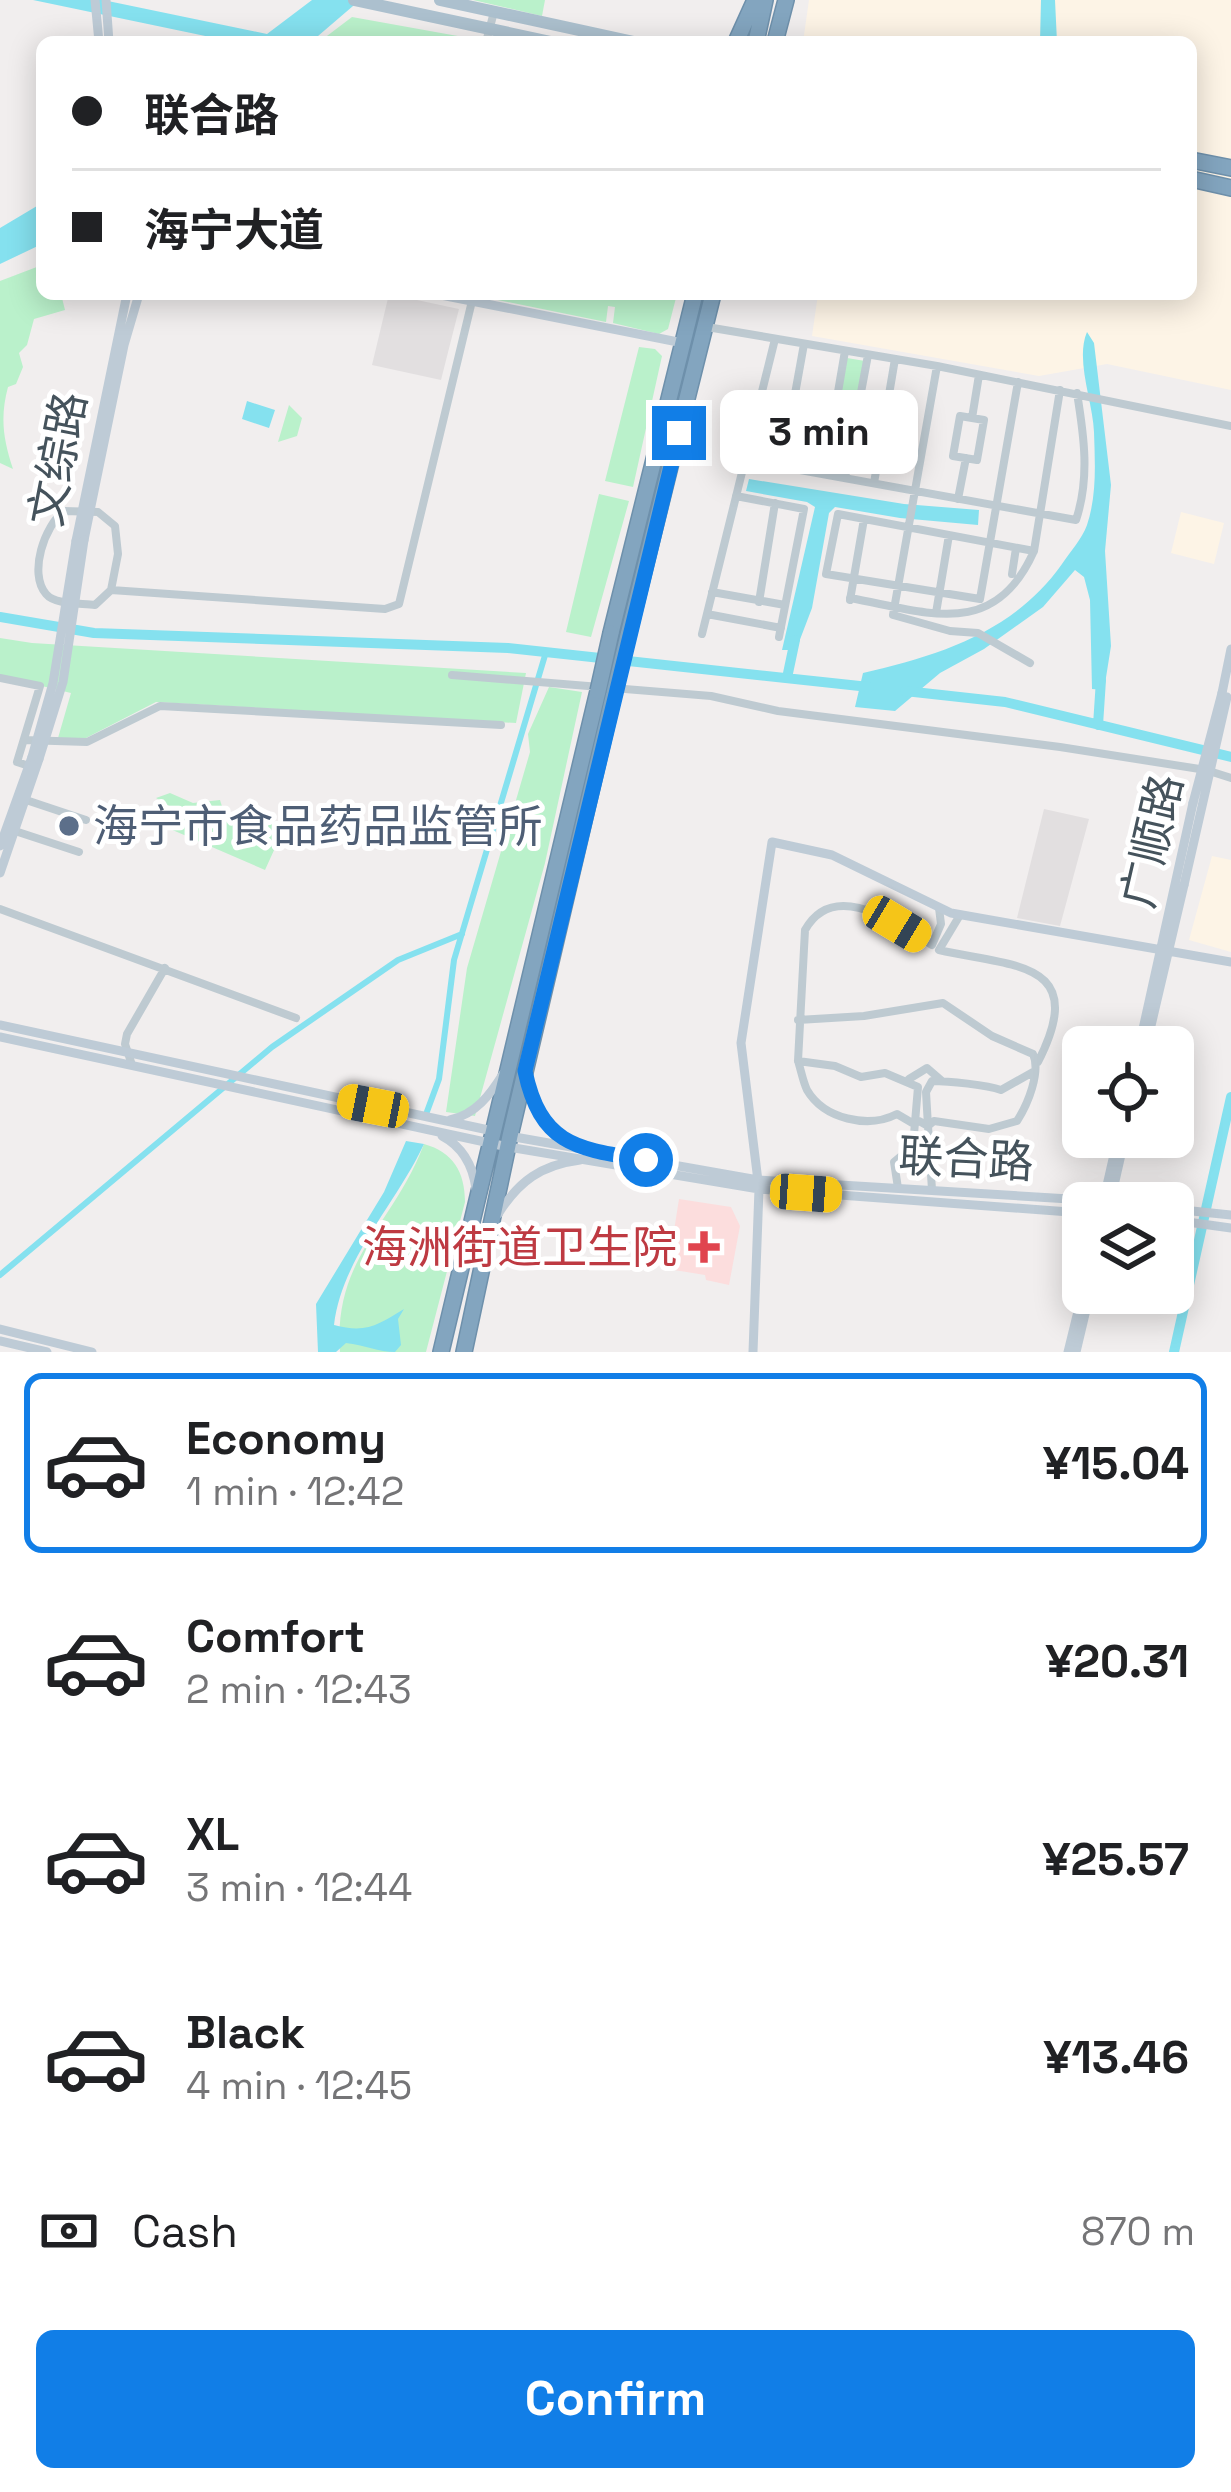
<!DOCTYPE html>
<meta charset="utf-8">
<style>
body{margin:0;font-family:"Space Grotesk","Noto Sans SC",sans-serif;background:#f2f2f2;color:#202124;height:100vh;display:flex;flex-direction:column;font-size:45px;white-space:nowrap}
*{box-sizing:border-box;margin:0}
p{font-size:39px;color:#757577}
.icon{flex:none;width:66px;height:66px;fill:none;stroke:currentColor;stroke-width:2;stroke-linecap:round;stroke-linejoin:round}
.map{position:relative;height:1352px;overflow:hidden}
.drawer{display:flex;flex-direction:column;background:#fff;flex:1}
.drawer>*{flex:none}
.hud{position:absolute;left:36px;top:36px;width:1161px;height:264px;border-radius:18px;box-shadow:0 6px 30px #0003;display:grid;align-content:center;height:264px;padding:0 36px;background:#fff}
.fabs{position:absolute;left:1062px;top:1026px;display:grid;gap:24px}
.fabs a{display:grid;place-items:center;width:132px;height:132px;border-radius:18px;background:#fff;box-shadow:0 6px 30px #0003;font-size:60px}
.end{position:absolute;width:54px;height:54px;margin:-27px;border:15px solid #117ee7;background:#fff;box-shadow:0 0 0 6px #fff}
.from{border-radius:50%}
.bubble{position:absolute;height:84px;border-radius:18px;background:#fff;box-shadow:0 6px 30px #0003;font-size:39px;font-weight:800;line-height:84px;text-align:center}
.car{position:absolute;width:36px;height:72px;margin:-36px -18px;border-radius:15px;box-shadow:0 0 9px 3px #0007;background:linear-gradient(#f5c518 24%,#345 0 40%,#f5c518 0 76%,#345 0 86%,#f5c518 0)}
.hud b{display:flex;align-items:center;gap:42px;height:114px;font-size:45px}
.hud b+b{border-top:3px solid #e0e0e0}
.hud i{width:30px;height:30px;background:#202124}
ul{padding:21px 0 0;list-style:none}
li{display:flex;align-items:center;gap:36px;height:180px;margin:0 24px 18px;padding:0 12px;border:6px solid transparent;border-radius:18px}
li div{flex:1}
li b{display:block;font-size:45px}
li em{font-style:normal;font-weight:800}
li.selected{border-color:#117ee7}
li>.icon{width:108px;height:108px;stroke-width:1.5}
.pay{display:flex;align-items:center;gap:30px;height:132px;padding:0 36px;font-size:45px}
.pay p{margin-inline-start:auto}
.button{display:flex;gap:24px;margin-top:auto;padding:24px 36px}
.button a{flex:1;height:138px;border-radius:18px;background:#117ee7;color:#fff;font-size:48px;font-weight:800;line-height:138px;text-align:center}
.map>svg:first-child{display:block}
.commercial{fill:#fdf4e6}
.education{fill:#e2dfe0}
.medical{fill:#fcdddd}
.green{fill:#baf1cb}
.water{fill:#85e1ef}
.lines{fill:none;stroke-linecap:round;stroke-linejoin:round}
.canal{stroke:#85e1ef;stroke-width:6}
.river{stroke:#85e1ef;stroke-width:10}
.highway-casing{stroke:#6e90ab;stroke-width:18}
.street{stroke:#becad1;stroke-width:8}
.secondary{stroke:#becbd6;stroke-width:9}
.primary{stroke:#acc0ce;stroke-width:12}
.highway{stroke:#83a5bf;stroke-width:15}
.highway-bridge-casing{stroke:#6e90ab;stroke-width:18;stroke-linecap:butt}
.secondary-bridge{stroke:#becbd6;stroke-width:9}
.highway-bridge{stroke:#83a5bf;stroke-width:15}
.route{stroke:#117ee7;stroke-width:15}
.service-dot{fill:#5c6f8a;stroke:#fff;stroke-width:4.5}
.health-dot{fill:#e0444e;stroke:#fff;stroke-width:4.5}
.labels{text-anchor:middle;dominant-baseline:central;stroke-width:10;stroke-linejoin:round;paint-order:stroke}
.street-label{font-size:45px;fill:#45535c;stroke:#fff}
.service-label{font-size:45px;fill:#4e5e75;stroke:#fff;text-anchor:start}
.health-label{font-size:45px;fill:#be3a42;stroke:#fff;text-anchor:end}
</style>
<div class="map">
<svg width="1231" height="1352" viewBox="0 0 1231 1352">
<rect width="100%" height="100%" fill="#f1eeee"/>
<path class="commercial" d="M809 0H1231V390L1107 364 1039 376 812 336 818 294H1191V42H803Z
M1181 512 1224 523 1214 564 1171 553Z
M1212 856 1231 860V952L1189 940Z"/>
<path class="education" d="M389 294 459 309 441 380 372 365Z
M1044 809 1089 819 1060 926 1017 918Z"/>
<path class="medical" d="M679 1199 731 1207 740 1226 729 1285 706 1280 705 1275 668 1269Z"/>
<path class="green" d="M473 0H545L542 16Z
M352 17 480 40 319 42Z
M42 265V294H61L65 310 34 319 27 345 19 353 23 367 16 384 8 387C0 417 3 439 13 469L0 463V281Z
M468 294H677L668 329 659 334 613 323 615 307 608 306 606 322Z
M639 347 655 349 662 356 633 487 605 481Z
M847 358 865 361 844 475 827 472Z
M289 405 302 418 297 436 278 442Z
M599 494 629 501 591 637 566 632Z
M0 638 32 643 526 673 516 723 156 702 86 738H58L71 693 0 676Z
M549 687 582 692 545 863 475 1116 446 1112 467 968 530 752 528 734Z
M170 793 193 803 220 800 225 816 285 826 265 870 147 819 171 807 156 798Z
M424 1144C453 1152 465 1172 465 1202L426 1352H340C333 1257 393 1226 424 1144Z"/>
<path class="water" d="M33 0H103L267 34 312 0H360L311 42H234Z
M1041 0H1055L1057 42H1040Z
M42 203V244L0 264V228Z
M1087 332 1094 343 1111 485 1105 551 1111 646 1104 690 1092 689 1090 600 1084 577 1075 570 1043 607 984 649 940 673 895 711 855 707 863 673C940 655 1014 632 1062 564 1070 552 1082 539 1087 525 1097 495 1095 464 1094 432 1093 402 1075 360 1087 332Z
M247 401 275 410 269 428 242 419Z
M749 479 904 504 979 510 978 525 900 518 835 507 829 513 812 608 796 650H782L815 507 807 502 746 491Z
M406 1141 424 1144C396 1204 342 1258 334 1325 367 1334 379 1324 404 1309L398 1319 401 1345 395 1352C379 1352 364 1345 346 1343L336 1352H318L316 1304 384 1192Z"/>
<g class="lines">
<path class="canal" d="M425 1117 439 1079 454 960 546 652
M0 1275 272 1047 398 960 462 934"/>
<path class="river" d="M0 617 94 633 508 648 869 687
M787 678 795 640
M905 691 1005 702 1231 757
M1098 725 1101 680
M1174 1352 1231 1097"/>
<g class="highway-casing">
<path id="highway" d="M736 42 755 0
M756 42 765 0
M775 42 786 0
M1191 160 1231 168
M1191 179 1231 188
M611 633 695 294
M628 635 713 294
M441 1352 598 691
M464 1352 510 1136 614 693"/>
</g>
<path class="street" d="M486 42 494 12
M707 327 937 366 1231 426
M937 366 893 615 950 631 978 633 1030 663
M960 416 984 420 977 460 953 456Z
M972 418 979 375
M745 460 1076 520C1090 478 1084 436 1077 393
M782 466 804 344
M824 474 845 351
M845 478 868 355
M874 483 895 359
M736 496 804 509 779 637
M958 499 966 458
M1012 574 1016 548
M111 590 118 554 115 526 98 512 64 511C45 525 28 573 46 594 55 605 81 603 95 605L111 590 385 609 399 604 472 301
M712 592 785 605
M850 598C927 612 994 641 1034 551L1060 390
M980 599 826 574 838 514 1034 551
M980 599 1018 382
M850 600 864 519
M759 602 775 503
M936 613 949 535
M707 614 781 628
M702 634 775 339
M452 675 711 696 778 711 1060 747 1206 770 1231 778
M0 678 40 686 17 762 32 767
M24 740 87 742 160 706 501 725
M26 800 86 820
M15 831 79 852
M0 909 296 1018
M960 915 939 950C1013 967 1090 960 1038 1062
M798 1020 864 1016 943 1003 992 1036 1033 1054C1041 1072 1028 1104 1017 1121L989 1129 934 1121 928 1126 932 1190
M798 1061C801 1070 803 1082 807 1090 824 1119 868 1129 897 1114L914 1124 919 1121 928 1126 926 1092 932 1081C949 1081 987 1085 1001 1090L1033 1072
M132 1065 125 1044 127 1034 165 968
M909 1079 927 1068 942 1081
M898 1188 894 1162 913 1146 918 1087 885 1073 861 1077 835 1066 798 1061 805 930C834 878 895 923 932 945L941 924 939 908"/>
<path class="secondary" d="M95 0 99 42
M106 0 109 42
M436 294 683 343
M84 540 124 345 139 294
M76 541 127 294
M1222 693 1231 649
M0 846 32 757
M0 873 39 759
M0 1025 493 1131
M0 1037 508 1147 759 1189 1083 1213
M1139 1047 1193 803
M1146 1047 1184 885
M527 1079C533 1109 545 1132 574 1145
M450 1120C476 1114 490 1095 503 1074
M442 1136C463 1147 473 1166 476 1189
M509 1136 758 1180 1135 1203
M1103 1203 1118 1137
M1110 1203 1125 1137
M1173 1209 1231 1215
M498 1214C519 1181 541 1165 580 1160
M1173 1220 1231 1228
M0 1329 92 1352
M0 1341 47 1352
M753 1352 759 1189 741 1043 772 842 832 855 951 913 1231 962
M1068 1352 1083 1291
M1076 1352 1090 1293"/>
<path class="primary" d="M354 0 551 42
M440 0 634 42"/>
<use href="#highway" class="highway"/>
<g class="highway-bridge-casing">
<path id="highway-bridge" d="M598 691 611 633
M614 693 628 635"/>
</g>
<path class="secondary-bridge" d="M32 757 53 683 76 541
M39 759 63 682 84 540
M1193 803 1222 693
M1184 885 1227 697"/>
<use href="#highway-bridge" class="highway-bridge"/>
</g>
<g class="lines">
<path class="route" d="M646 1160C579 1149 541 1147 525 1071L679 433"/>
</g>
<circle class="service-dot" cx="69" cy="826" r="12"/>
<path class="health-dot" d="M698 1229h12v12h12v12h-12v12h-12v-12h-12v-12h12z"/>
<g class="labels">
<g class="street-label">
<text transform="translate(58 459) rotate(-79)">文综路</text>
<text transform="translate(1152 841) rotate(-77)">广顺路</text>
<text transform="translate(966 1159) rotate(3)">联合路</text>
</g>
<g class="service-label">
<text x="93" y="826">海宁市食品药品监管所</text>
</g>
<g class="health-label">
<text x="677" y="1247">海洲街道卫生院</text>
</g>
</g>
</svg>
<div class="fabs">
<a><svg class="icon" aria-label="locate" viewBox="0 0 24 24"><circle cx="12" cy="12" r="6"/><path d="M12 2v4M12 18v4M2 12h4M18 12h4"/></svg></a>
<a><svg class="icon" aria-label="layers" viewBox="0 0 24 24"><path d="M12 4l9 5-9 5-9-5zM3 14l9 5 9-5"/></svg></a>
</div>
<i class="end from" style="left:646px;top:1160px"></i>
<i class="end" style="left:679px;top:433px"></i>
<div class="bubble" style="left:720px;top:390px;width:198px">3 min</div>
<i class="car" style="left:897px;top:924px;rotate:121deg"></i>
<i class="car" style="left:373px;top:1106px;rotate:281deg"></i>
<i class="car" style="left:806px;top:1193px;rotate:94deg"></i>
<div class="hud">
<b><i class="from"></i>联合路</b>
<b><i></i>海宁大道</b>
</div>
</div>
<section class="drawer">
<ul>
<li class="selected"><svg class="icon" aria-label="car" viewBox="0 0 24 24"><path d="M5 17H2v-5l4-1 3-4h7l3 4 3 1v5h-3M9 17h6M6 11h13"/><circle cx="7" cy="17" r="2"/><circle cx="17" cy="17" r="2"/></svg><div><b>Economy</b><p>1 min · 12:42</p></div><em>¥15.04</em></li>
<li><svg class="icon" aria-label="car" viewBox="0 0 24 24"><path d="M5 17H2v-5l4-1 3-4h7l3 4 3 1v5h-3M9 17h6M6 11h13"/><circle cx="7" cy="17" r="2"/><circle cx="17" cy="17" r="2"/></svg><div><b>Comfort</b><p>2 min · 12:43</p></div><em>¥20.31</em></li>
<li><svg class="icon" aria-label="car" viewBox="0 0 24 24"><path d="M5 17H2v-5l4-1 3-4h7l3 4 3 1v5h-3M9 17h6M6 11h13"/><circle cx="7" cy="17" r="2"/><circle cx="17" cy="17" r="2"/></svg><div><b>XL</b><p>3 min · 12:44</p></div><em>¥25.57</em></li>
<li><svg class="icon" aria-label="car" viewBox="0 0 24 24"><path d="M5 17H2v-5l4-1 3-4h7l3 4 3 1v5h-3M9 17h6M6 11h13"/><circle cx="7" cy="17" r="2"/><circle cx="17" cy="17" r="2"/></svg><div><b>Black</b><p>4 min · 12:45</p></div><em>¥13.46</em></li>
</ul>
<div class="pay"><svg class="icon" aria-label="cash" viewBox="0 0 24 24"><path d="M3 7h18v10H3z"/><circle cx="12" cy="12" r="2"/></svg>Cash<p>870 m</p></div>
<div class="button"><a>Confirm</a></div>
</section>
